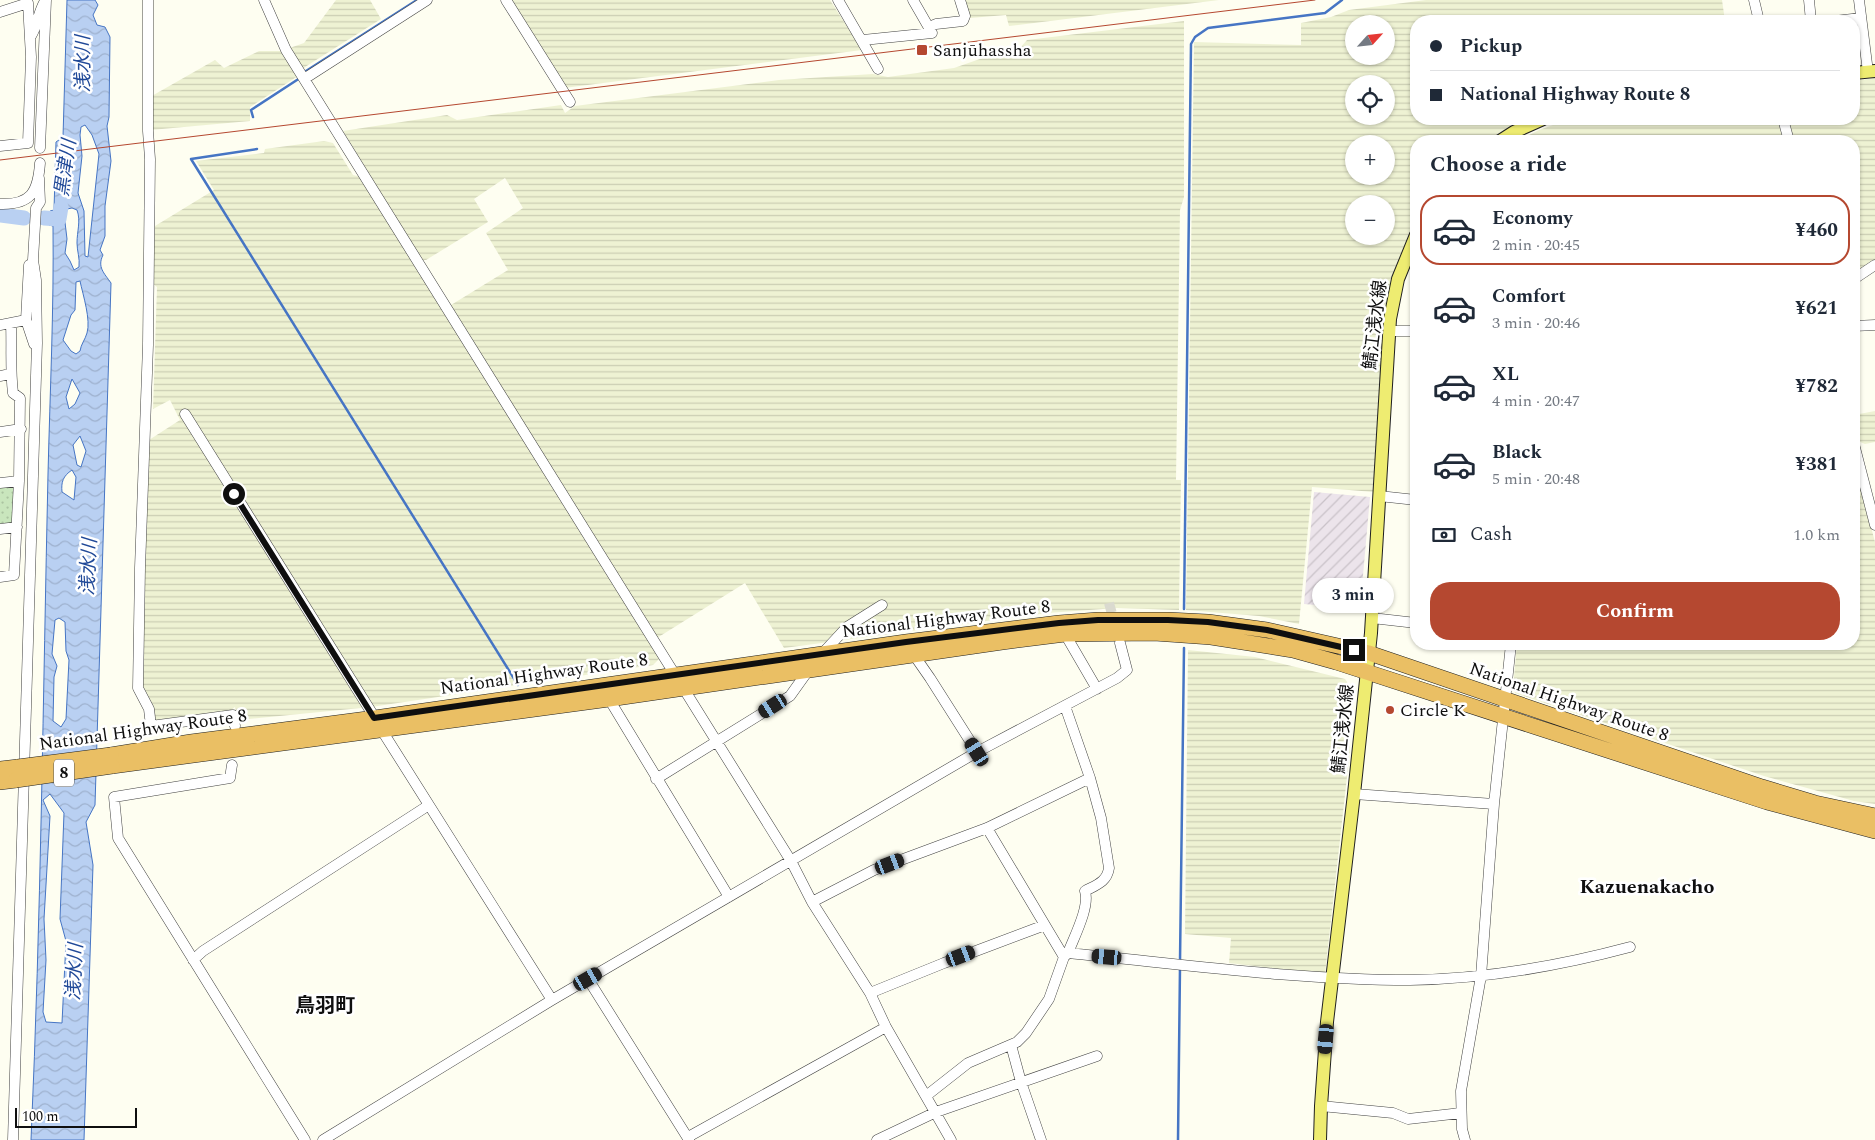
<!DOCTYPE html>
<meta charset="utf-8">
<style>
body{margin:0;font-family:Spectral,"Noto Sans JP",serif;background:#f2f2f3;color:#1f2937;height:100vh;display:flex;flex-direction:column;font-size:19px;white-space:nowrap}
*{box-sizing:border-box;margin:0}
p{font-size:16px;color:#747a83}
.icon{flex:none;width:28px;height:28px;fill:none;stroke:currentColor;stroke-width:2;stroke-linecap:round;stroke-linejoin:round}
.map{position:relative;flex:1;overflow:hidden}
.drawer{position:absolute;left:1410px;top:135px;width:450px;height:515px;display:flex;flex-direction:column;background:#fff;border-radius:20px;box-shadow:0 1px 4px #0004}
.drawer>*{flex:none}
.hud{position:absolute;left:1410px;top:15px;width:450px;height:110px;border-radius:20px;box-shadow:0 1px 4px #0004;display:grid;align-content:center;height:110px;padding:0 20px;background:#fff}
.needle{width:32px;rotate:63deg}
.buttons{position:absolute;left:1345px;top:15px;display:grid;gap:10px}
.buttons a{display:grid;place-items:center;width:50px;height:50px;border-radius:50%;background:#fff;box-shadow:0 1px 4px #0004;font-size:25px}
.scale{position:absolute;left:15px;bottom:12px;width:122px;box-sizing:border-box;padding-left:5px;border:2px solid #0f0f0f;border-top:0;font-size:14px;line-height:18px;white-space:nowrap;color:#0f0f0f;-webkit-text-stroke:4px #fff;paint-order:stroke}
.end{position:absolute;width:22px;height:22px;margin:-11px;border:6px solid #0f0f0f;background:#fff;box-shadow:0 0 0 2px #fff}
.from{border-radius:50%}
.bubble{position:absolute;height:35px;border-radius:18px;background:#fff;box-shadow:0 1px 4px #0004;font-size:16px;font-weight:700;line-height:35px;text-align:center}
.car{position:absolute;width:15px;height:30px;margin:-15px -8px;border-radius:6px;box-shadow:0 0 4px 1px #0007;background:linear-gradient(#222 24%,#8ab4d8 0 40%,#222 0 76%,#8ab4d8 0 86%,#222 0)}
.hud b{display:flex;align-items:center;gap:18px;height:48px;font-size:19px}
.hud b+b{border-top:1px solid #e0e1e3}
.hud i{width:12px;height:12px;background:#1f2937}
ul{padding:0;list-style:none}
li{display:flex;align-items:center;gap:15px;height:70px;margin:0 10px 8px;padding:0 10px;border:2px solid transparent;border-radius:20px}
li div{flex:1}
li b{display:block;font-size:19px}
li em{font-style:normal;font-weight:700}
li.current{border-color:#b54830}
li>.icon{width:45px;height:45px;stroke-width:1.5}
h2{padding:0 20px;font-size:22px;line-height:60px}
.pay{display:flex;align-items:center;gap:12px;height:55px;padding:0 20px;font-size:19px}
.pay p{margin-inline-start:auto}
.action{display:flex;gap:10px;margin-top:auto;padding:10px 20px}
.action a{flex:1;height:58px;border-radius:20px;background:#b54830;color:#fff;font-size:20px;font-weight:700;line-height:58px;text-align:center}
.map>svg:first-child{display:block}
.industrial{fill:url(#industrial-furrows)}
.farmland{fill:url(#farmland-rules);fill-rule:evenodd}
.park{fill:url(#park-dots)}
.water{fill:url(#water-waves);stroke:#4675c4;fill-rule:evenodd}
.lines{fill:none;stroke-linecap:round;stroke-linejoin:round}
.stream{stroke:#4675c4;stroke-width:2.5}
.river{stroke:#b9d0f2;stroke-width:15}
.minor-tunnel{stroke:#dadacf;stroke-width:10;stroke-dasharray:10 5;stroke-linecap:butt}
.minor-casing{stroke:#424242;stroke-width:11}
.major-casing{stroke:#202020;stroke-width:14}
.highway-casing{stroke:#202020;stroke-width:16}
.minor{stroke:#fff;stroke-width:10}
.major{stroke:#eeec71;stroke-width:12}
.highway{stroke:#eabf64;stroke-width:15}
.tram{stroke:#b54830;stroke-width:1}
.highway-bridge-casing{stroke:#202020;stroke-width:16;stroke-linecap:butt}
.highway-bridge{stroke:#eabf64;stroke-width:15}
.route{stroke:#0f0f0f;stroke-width:6}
.poi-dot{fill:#b54830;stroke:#fff;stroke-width:2}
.labels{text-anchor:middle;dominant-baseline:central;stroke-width:5;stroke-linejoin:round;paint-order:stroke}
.shield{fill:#fff;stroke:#575757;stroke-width:1}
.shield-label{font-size:16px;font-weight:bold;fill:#0f0f0f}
.poi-label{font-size:18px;fill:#0f0f0f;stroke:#fff;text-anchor:start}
.street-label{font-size:18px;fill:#0f0f0f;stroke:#fff}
.water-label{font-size:19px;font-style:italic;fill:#204998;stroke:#fff}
.quarter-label{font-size:20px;font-weight:bold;fill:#0f0f0f;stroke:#fff}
</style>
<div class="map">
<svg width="1875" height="1140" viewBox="0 0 1875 1140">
<defs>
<pattern id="industrial-furrows" width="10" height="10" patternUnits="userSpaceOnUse" patternTransform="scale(1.25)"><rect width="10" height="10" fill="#ece4eb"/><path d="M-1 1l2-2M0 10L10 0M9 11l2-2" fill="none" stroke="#c9c2c8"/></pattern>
<pattern id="farmland-rules" width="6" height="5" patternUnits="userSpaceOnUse" patternTransform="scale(1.25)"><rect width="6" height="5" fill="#eef2d3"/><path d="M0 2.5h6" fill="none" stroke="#cbceb4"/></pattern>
<pattern id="park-dots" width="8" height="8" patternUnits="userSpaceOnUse" patternTransform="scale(1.25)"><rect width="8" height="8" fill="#c9e6bd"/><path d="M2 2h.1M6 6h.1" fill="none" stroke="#abc4a1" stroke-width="1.8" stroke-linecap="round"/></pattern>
<pattern id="water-waves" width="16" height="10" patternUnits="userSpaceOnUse" patternTransform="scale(1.25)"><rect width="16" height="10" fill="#b9d0f2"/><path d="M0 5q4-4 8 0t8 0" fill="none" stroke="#9eb1ce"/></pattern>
</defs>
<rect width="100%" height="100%" fill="#fefef1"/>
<path class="industrial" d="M1314 492 1370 497 1360 609 1304 604Z"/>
<path class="farmland" d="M336 0H370L381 19 305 67 298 76 250 107V121L151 130 150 97 215 60 224 68 259 51H281L304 43Z
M509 0H830L862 50 564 88Z
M963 0H1219L1009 26 1006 15 970 18Z
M1426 0H1722L1725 21H1416V119H1528L1507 129 1489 141H1416V223L1395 271 1374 492 1312 487 1299 624 1259 616 1186 610 1194 42 1301 45V23L1331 17 1349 10ZM1354 24H1386V56H1354ZM1354 84H1386V116H1354ZM1354 144H1386V176H1354ZM1354 204H1386V236H1354Z
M1184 21V197L1180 210 1176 480H1181L1179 610 1117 608 1047 613 784 648 745 583 657 638 451 305 508 270 486 233 523 208 505 178 474 199 488 222 426 260H422L343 131 447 115 457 120 561 105 565 113 575 106 779 80 873 74 888 77 954 68 1000 52 1019 49 1027 40Z
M1875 78V260L1854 275V141H1794L1789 119H1854V81Z
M1570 119H1778L1783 141H1517L1539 130Z
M324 141 333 143 353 175 361 177 660 658 653 665 371 707 238 720 235 707 228 712 156 722 154 720V707L143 686 144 549 149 440 180 420 170 400 153 409 157 287 152 283 155 226 214 190 196 161 264 153 265 149Z
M1875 411V442L1865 444 1858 441 1854 415Z
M1859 482 1875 542V804L1854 801 1764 776 1515 693 1513 688 1517 644H1854V483Z
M1188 650 1255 657 1345 679 1350 686 1349 691 1352 697 1348 731 1350 750 1325 974 1229 963 1231 938 1185 934Z"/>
<path class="park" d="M10 484 14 488 13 525 0 527V486Z"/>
<path class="water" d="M67 0H95L98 5 93 15 97 25 105 27 110 37 109 117 107 126 111 161 105 206V236L100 250 103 255C97 267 104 273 111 283L95 805 86 822 93 865 84 1140H31C41 918 43 696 48 474 50 391 54 309 53 226L49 225 50 211 54 210 56 142 63 137ZM85 125 92 135 99 154 88 257 85 256 84 211 78 193 82 156 80 135 81 127ZM72 208 77 210C81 221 77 231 77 243 77 251 80 258 79 267L74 270 70 261 65 253 67 239 64 214 67 209ZM80 281C83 295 91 320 87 333 85 340 81 344 80 351L76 354 71 351 63 340 71 315 75 310 76 282ZM72 379 80 393 75 404 69 409 66 397ZM80 436 86 451 81 467 77 465 73 445ZM72 470 76 477 74 500 62 492C61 482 63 476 72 470ZM59 618 65 622 66 651 69 660 66 719 61 727 53 721 54 677 57 666 52 654 55 620ZM50 794 64 813 60 919 66 941 62 1023 46 1022 43 1012 46 960 44 919 50 816 43 800Z"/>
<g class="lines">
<path class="stream" d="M306 71 417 0
M253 117 251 110 300 78
M257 149 191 159 518 685
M1184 609 1191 44 1195 37 1208 28 1325 13 1342 0
M1180 961 1184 648
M1178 1140 1180 967"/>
<path class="river" d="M0 215 24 218
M44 218 59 219 61 207"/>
<path class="minor-tunnel" d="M1109 603 1115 625"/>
<g class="minor-casing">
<path id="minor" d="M148 0V131L150 159 148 345 140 568 138 688 149 709 151 726 233 715 235 726
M264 0 286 50 791 861 812 902 870 993 886 1027 951 1140
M506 0 570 102
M838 0 878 69
M1754 0 1759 21
M1809 0 1811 21
M1859 0 1868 72
M0 12 28 3 31 57 28 143 0 146
M1835 21 1861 18
M929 27 936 24 963 21 965 16 960 0
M31 36C38 25 38 12 45 1
M863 40 932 33 913 0
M304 79 427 0
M1783 119 1789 141
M40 148 46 0
M0 204C31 205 38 192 40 163
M29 265 26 320 34 344
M1854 279 1875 265
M0 325 26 320
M1854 326 1875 325
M1389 331H1416
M0 376 10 374
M185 414 375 718
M0 432 21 429
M1854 444 1875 525
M0 483 19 481
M1379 496 1416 500
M0 529 17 527
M0 577 14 575 19 481 20 398 13 393C10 370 12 347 11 323
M1372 618 1416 623
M1065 634 1097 689
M821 655 847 627 882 605
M914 655 930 678 977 752
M609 699 729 897
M381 729 552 1000
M232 765 230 778 114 797 118 838 305 1140
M656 779 790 696 810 668
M1354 794 1494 804
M987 828 1064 957
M812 902 874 870 987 828 1090 778
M1068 953C1182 964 1296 980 1410 980 1484 979 1559 966 1630 947
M193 960 203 951 429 805
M588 979 689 1140
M870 993 944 963 1045 925
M1011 1045 1021 1082 1041 1140
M926 1096 968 1063 1017 1042 1026 1033 1049 999 1064 957 1068 953C1074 937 1090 907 1085 891 1096 885 1107 882 1109 868L1101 818 1090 778 1065 706
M1321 1106 1393 1113 1408 1119 1461 1113
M688 1137 886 1027
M13 1140 37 343 36 280 33 260 36 208 40 202 39 178
M323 1140 552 1000 977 752 1117 678 1127 670 1120 643
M877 1140 936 1112 1097 1056
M1465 1140 1462 1129 1461 1091 1481 976 1494 804 1511 644"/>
</g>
<g class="major-casing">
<path id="major" d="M1854 73 1875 71
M1500 141 1514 132 1543 119
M1320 1140 1321 1106 1327 1022 1354 794 1371 633 1390 319 1398 279 1416 235"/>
</g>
<g class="highway-casing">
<path id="highway" d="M111 755 191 742 375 718 906 642 1059 623 1098 620H1168L1208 622 1267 630 1369 653 1762 787 1815 803 1875 816
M112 766 609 699 1002 642 1065 634 1154 633 1211 637 1293 650 1336 662 1767 802 1875 831
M0 769 18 767
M0 782 16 780"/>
</g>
<use href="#minor" class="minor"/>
<use href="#major" class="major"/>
<use href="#highway" class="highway"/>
<path class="tram" d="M0 160 1315 0"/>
<g class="highway-bridge-casing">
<path id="highway-bridge" d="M18 767 111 755
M16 780 112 766"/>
</g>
<use href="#highway-bridge" class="highway-bridge"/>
</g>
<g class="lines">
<path class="route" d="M234 494 374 718 906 642 1059 623 1098 620H1168L1208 622 1267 630 1354 650"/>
</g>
<g class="poi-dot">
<rect x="916" y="44" width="12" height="12" rx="2.5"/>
<circle cx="1390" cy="710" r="5"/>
</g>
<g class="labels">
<rect class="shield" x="54" y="759.5" width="20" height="27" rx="4"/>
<g class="shield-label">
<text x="64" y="773">8</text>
</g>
<g class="poi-label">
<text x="933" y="50">Sanjūhassha</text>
<text x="1400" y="710">Circle K</text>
</g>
<g class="street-label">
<text transform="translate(1375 325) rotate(-83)">鯖江浅水線</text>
<text transform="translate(946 619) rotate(-7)">National Highway Route 8</text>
<text transform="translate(544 674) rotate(-8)">National Highway Route 8</text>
<text transform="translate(1569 702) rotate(19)">National Highway Route 8</text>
<text transform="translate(1343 729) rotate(-84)">鯖江浅水線</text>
<text transform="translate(143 730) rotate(-8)">National Highway Route 8</text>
</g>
<g class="water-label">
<text transform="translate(83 64) rotate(-90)">浅水川</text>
<text transform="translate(66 168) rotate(-82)">黒津川</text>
<text transform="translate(89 567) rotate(-87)">浅水川</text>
<text transform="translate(75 972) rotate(-87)">浅水川</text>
</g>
<g class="quarter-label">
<text x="1647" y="887">Kazuenakacho</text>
<text x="325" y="1006">鳥羽町</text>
</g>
</g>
</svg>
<div class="buttons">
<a><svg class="needle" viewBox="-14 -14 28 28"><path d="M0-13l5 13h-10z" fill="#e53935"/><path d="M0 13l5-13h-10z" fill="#747a83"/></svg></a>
<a><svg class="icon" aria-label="locate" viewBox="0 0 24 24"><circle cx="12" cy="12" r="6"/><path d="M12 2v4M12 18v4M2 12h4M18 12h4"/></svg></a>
<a>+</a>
<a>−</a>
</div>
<div class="scale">100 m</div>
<i class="end from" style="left:234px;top:494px"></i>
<i class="end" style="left:1354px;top:650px"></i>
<div class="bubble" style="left:1312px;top:578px;width:82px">3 min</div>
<i class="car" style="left:773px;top:706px;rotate:238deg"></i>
<i class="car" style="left:977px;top:752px;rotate:328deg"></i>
<i class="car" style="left:890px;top:864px;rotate:69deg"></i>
<i class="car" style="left:961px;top:956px;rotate:69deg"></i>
<i class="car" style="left:1107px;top:957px;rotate:275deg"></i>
<i class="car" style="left:588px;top:979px;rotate:60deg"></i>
<i class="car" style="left:1326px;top:1039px;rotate:185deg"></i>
<div class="hud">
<b><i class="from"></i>Pickup</b>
<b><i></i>National Highway Route 8</b>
</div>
<section class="drawer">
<h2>Choose a ride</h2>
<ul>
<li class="current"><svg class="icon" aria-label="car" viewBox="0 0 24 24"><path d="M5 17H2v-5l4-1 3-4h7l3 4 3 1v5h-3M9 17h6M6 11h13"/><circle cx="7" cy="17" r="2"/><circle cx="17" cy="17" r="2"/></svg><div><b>Economy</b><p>2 min · 20:45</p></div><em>¥460</em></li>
<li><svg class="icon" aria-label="car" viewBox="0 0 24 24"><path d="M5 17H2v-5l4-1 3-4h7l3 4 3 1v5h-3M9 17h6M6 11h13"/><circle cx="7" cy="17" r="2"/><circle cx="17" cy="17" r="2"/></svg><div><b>Comfort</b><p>3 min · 20:46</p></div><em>¥621</em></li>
<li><svg class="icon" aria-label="car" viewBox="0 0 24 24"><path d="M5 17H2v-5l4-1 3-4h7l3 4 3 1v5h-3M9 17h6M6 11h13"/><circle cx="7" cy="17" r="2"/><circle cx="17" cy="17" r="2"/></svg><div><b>XL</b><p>4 min · 20:47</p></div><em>¥782</em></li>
<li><svg class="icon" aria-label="car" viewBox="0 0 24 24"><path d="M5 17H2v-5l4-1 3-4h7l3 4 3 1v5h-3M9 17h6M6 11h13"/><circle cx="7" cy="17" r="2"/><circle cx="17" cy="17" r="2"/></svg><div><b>Black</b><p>5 min · 20:48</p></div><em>¥381</em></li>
</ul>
<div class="pay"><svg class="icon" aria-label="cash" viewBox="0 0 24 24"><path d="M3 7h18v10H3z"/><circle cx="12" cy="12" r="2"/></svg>Cash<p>1.0 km</p></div>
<div class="action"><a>Confirm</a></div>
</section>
</div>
